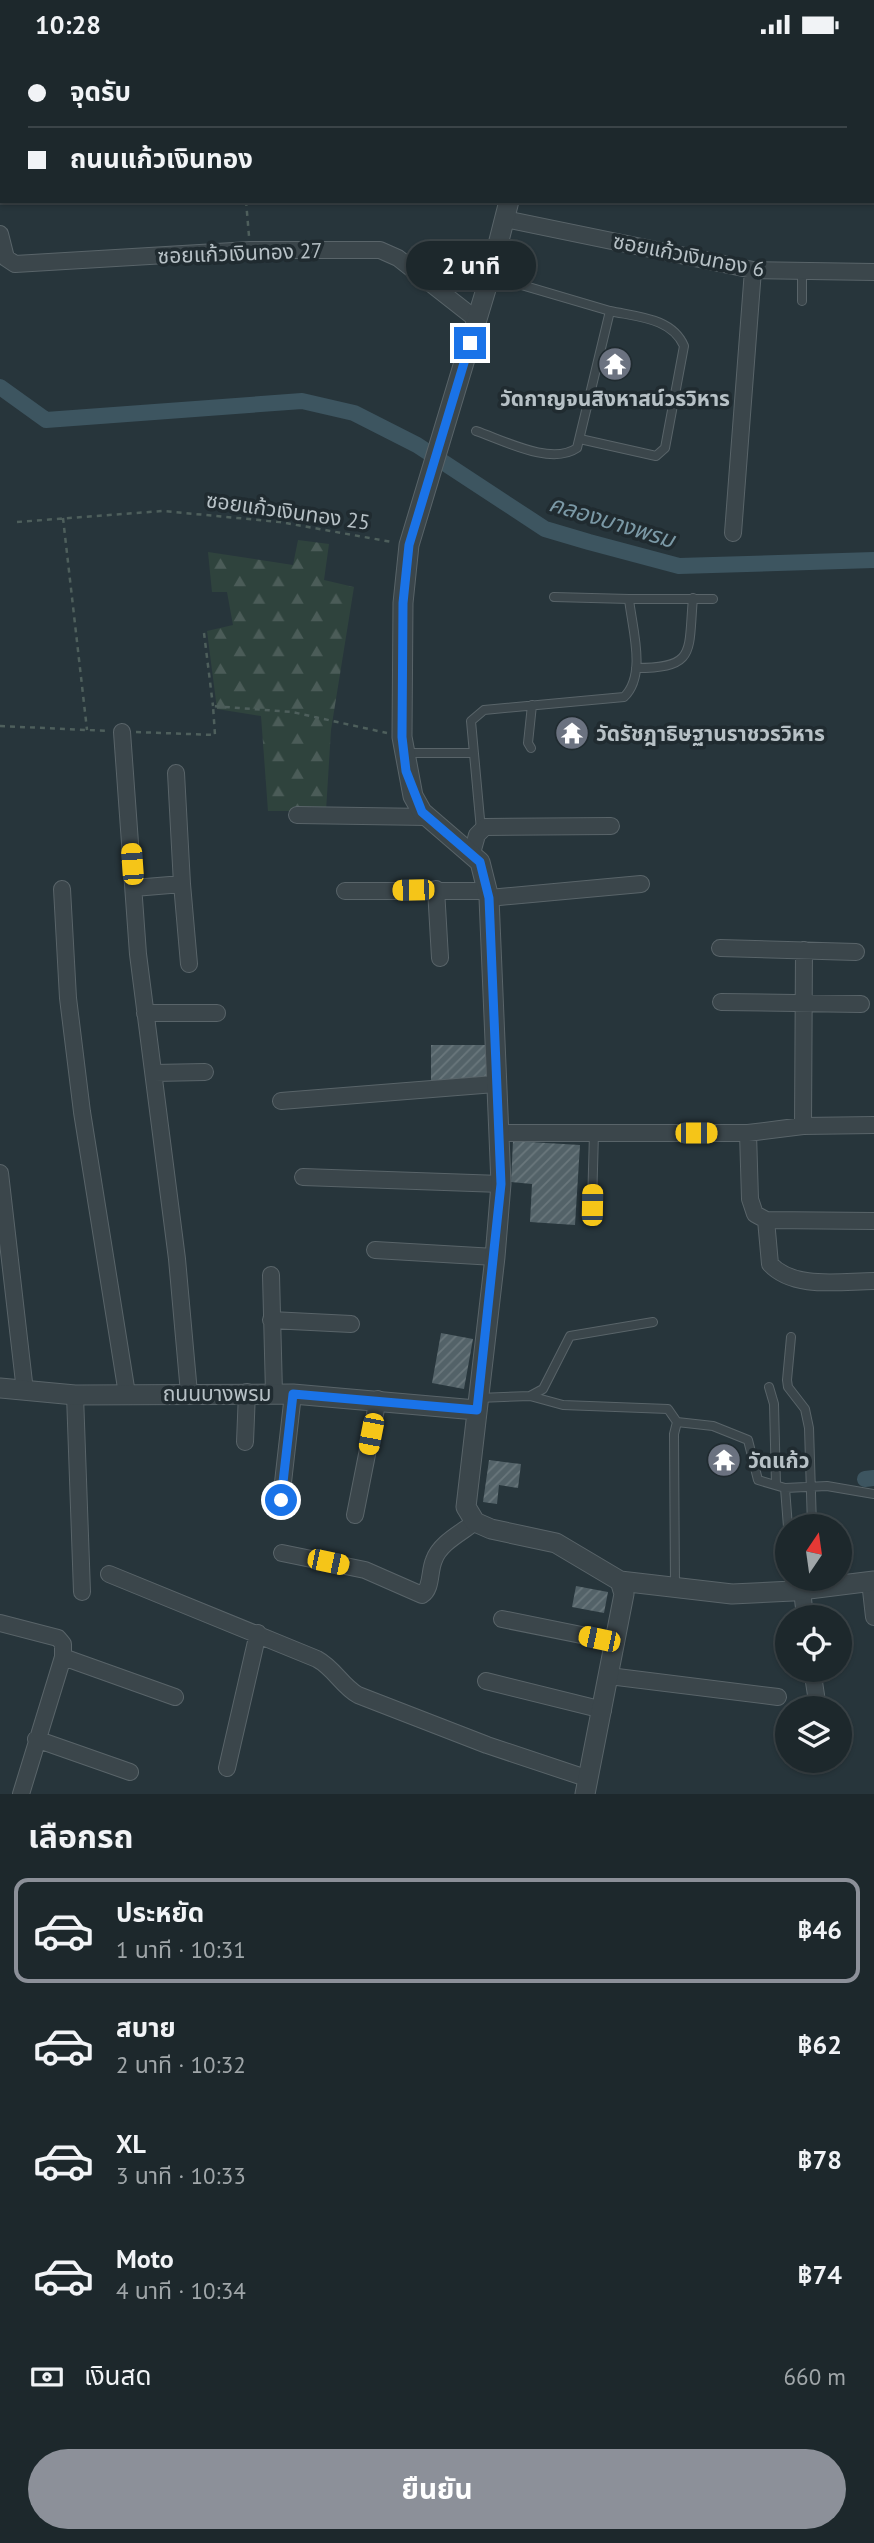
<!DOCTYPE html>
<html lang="th">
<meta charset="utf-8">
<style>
body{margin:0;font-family:"PT Sans","Noto Sans Thai",sans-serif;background:#2a3438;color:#f1f3f6;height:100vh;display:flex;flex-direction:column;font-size:26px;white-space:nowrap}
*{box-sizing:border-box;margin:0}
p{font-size:23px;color:#a0a6a9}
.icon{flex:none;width:38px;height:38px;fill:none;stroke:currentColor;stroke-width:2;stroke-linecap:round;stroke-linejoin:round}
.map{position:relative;height:1745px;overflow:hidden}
.side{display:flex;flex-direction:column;background:#1d282c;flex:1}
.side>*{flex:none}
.guide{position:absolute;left:0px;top:0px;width:875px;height:154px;box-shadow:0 2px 5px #0004,0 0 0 2px #3b4448;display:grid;align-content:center;height:154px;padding:0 28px;background:#1d282c}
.needle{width:46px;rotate:13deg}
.tools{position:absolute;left:775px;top:1465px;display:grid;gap:14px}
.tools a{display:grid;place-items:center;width:77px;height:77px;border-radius:50%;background:#1d282c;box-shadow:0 2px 5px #0004,0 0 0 2px #3b4448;font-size:35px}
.end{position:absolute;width:32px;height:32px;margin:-16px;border:9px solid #1a73e8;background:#fff;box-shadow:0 0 0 4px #fff}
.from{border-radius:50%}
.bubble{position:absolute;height:49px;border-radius:24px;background:#1d282c;box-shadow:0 2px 5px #0004,0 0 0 2px #3b4448;font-size:23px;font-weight:700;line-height:49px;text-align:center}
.car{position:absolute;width:21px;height:42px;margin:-21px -10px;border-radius:9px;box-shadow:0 0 5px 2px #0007;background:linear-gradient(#f5c518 24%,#345 0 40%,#f5c518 0 76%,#345 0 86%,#f5c518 0)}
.guide b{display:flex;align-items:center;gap:24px;height:66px;font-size:26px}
.guide b+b{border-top:2px solid #3b4448}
.guide i{width:18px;height:18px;background:#f1f3f6}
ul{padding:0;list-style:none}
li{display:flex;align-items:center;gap:21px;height:105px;margin:0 14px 10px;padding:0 14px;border:4px solid transparent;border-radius:14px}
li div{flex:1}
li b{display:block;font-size:26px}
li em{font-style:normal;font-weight:700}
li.active{border-color:#8c9099}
li>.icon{width:63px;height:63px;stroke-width:1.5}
h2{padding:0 28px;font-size:32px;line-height:84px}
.pay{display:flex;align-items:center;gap:18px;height:77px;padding:0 28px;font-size:26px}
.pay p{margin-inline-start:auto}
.action{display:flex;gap:14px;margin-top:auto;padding:14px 28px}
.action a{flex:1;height:80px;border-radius:42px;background:#8c9099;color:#fff;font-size:28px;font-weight:700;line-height:80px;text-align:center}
.status{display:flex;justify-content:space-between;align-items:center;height:49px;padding:0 35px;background:#1d282c;direction:ltr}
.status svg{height:19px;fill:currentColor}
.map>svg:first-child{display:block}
.forest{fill:url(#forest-firs)}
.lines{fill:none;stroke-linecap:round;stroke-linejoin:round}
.canal{stroke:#3d5560;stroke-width:16}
.building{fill:url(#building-hatch)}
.service-casing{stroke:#596469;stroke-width:10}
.minor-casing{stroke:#596469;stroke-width:18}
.tertiary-casing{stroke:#596469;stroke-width:21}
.path{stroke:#4e5f5c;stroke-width:2.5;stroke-dasharray:5 5;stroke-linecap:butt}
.service{stroke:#3b464b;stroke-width:8}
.minor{stroke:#3b464b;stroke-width:16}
.tertiary{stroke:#3b464b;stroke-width:19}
.route{stroke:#1a73e8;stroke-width:9}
.labels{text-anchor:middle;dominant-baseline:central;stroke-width:7;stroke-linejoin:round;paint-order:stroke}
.street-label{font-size:21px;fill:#b7c1c6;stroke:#202b30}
.poi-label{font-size:21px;font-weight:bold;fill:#b7c1c6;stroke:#202b30;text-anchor:start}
.water-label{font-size:23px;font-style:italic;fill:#7b99a6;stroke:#202b30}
</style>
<div class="status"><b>10:28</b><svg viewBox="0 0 49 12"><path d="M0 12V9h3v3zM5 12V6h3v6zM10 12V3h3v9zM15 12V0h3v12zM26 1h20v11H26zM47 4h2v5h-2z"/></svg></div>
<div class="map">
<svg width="874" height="1745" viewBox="0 0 874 1745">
<defs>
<pattern id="forest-firs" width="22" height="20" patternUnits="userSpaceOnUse" patternTransform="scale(1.75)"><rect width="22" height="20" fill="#2f433d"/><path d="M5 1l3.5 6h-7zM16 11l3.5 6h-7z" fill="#4b5c58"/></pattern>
<pattern id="building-hatch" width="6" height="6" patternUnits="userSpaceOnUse" patternTransform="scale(1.75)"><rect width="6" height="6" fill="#536268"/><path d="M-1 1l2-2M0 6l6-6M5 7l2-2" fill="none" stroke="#6a777c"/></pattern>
</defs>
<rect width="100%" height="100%" fill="#27353b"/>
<path class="forest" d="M298 491 329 495 324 531 354 538 331 681 326 762H268L261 667 217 660 207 582 233 576 227 543H212L208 503 293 516Z"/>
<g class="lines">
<path class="canal" d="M0 338 46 371 302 352 354 364 417 396 545 480 589 493 679 517 874 511
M865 1430 874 1429"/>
</g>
<path class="building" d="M431 996H491L490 1034 431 1038Z
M513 1092 580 1096 575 1176 530 1173 532 1135 511 1133Z
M441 1284 473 1290 464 1340 432 1334Z
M489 1411 521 1415 518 1439 499 1436 497 1455 483 1453Z
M576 1537 608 1543 604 1564 572 1558Z"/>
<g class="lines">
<g class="service-casing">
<path id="service" d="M802 252V224
M476 382C503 391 551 417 577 399L610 262 491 227
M580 390 656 407 665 399 684 297C672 269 638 268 610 262
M629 550H713
M636 619C697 619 688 603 693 549
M531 699 528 694 532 656
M407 704H474
M481 781 471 672 484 661 624 648C647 626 632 579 629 550L554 548
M592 1156 594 1084
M791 1288 787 1331 788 1338 805 1360 809 1379 812 1477
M769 1338 774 1355 776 1436
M530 1347 563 1356 668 1360 677 1373 674 1385 675 1537
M478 1349 530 1347 543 1340 570 1287 653 1273
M677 1373 713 1377 748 1391 758 1431 785 1439 827 1437 874 1445
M785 1439 788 1478"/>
</g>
<g class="minor-casing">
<path id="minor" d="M74 0V2
M125 0V2
M505 170 753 221 874 223
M0 185 6 209 15 215 250 201H380L398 209 477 271
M733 484 753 221
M122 683 138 905 177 1210 189 1344
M176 724 182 835
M297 766 427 768
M472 804 477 786 485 778 611 777
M134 839 182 835 189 915
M62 840 68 949 82 1063 127 1345
M436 840 440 909
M345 842H488
M489 849 641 835
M720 899 856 903
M721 953 861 955
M145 964H217
M154 1024 205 1023
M281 1052 495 1035
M803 1077 804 901
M501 1084H748L803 1077 874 1076
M748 1084 750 1150 755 1165 766 1171 770 1215C794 1241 842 1232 874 1232
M0 1124 25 1342
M303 1128 501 1135
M766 1171 874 1172
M375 1201 495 1208
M271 1226 274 1344
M271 1271 351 1275
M75 1346 82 1543
M245 1393 247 1343
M281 1451 293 1345
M355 1466 378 1350
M282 1504 365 1521 422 1546C432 1540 429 1522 434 1511 440 1494 461 1484 475 1473
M109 1525 317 1610C334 1619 342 1637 358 1646L487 1696 589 1730
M870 1532 874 1568
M802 1541 805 1568
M502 1570 616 1593
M0 1574 58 1589 63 1595V1608L21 1745
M63 1608 175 1648
M812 1620 818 1659
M609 1627 778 1648
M486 1632 603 1661
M36 1690 130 1723
M227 1719 258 1584"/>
</g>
<g class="tertiary-casing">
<path id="tertiary" d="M534 2V0
M509 152 490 227 409 496 403 554 402 688 413 747 422 763 480 813 489 849 501 1135 495 1208 466 1458 475 1473 491 1480 556 1494 620 1532 732 1545 793 1542 874 1532
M0 1339 75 1346 293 1345 476 1361
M585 1745 624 1545 620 1532"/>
</g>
<path class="path" d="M246 152 249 187
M63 469 87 681
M17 473 163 462 280 473 392 493
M204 584 213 657
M0 677 109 682
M136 683 215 686 213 657 292 663 387 684"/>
<use href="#service" class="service"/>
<use href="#minor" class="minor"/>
<use href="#tertiary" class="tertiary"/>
</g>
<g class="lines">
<path class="route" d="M281 1451 293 1345 477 1361 501 1135 489 849 480 813 422 763 406 722 402 688 403 554 409 496 470 294"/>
</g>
<defs>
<g id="temple-disc" transform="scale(1.75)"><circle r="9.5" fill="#6b7280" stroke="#202b30"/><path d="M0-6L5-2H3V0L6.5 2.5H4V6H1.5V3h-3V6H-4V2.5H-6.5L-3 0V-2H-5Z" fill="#fff"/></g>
</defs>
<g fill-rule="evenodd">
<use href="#temple-disc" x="615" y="315"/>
<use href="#temple-disc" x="572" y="684"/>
<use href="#temple-disc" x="724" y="1411"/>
</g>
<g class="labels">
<g class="street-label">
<text transform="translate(240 204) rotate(-2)">ซอยแก้วเงินทอง 27</text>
<text transform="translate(689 206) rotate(11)">ซอยแก้วเงินทอง 6</text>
<text transform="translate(288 462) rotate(8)">ซอยแก้วเงินทอง 25</text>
<text x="217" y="1344">ถนนบางพรม</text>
</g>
<g class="poi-label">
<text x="615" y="349" text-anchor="middle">วัดกาญจนสิงหาสน์วรวิหาร</text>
<text x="596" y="684">วัดรัชฎาธิษฐานราชวรวิหาร</text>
<text x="748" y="1411">วัดแก้ว</text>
</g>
<g class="water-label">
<text transform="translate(612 472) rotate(17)">คลองบางพรม</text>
</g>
</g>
</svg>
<div class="tools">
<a><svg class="needle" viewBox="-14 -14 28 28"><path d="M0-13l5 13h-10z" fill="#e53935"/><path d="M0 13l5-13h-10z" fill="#a0a6a9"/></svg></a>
<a><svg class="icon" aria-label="locate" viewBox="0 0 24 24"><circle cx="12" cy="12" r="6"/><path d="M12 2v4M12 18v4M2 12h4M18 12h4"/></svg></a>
<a><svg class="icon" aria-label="layers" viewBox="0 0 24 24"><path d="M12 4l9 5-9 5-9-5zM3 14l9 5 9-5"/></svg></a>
</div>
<i class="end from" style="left:281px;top:1451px"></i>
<i class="end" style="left:470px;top:294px"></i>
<div class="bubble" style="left:406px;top:192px;width:130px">2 นาที</div>
<i class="car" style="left:132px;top:815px;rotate:356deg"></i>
<i class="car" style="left:413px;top:841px;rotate:269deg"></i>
<i class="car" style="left:696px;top:1084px;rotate:90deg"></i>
<i class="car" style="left:592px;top:1156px;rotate:1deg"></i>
<i class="car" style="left:371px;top:1385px;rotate:191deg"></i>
<i class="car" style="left:328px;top:1513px;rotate:102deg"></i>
<i class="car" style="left:599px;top:1590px;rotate:282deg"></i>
<div class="guide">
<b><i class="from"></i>จุดรับ</b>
<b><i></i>ถนนแก้วเงินทอง</b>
</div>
</div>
<section class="side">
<h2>เลือกรถ</h2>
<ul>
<li class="active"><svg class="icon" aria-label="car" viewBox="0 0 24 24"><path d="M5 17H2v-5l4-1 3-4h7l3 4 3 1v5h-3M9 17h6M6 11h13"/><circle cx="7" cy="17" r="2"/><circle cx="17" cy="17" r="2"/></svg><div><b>ประหยัด</b><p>1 นาที · 10:31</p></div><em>฿46</em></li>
<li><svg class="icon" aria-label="car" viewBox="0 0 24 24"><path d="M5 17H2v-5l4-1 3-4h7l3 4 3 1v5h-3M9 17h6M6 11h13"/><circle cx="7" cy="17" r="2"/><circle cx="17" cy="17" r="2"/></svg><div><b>สบาย</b><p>2 นาที · 10:32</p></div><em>฿62</em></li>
<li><svg class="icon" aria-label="car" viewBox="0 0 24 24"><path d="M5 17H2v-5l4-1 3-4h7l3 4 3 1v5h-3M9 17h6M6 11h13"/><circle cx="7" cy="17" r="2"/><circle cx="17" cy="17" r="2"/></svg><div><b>XL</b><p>3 นาที · 10:33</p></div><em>฿78</em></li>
<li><svg class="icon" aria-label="car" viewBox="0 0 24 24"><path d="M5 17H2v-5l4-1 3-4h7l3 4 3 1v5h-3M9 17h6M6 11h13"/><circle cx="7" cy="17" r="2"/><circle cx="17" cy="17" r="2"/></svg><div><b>Moto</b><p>4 นาที · 10:34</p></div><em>฿74</em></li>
</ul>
<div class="pay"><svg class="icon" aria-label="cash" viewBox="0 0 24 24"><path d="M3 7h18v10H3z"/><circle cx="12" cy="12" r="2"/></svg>เงินสด<p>660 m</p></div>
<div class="action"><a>ยืนยัน</a></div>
</section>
